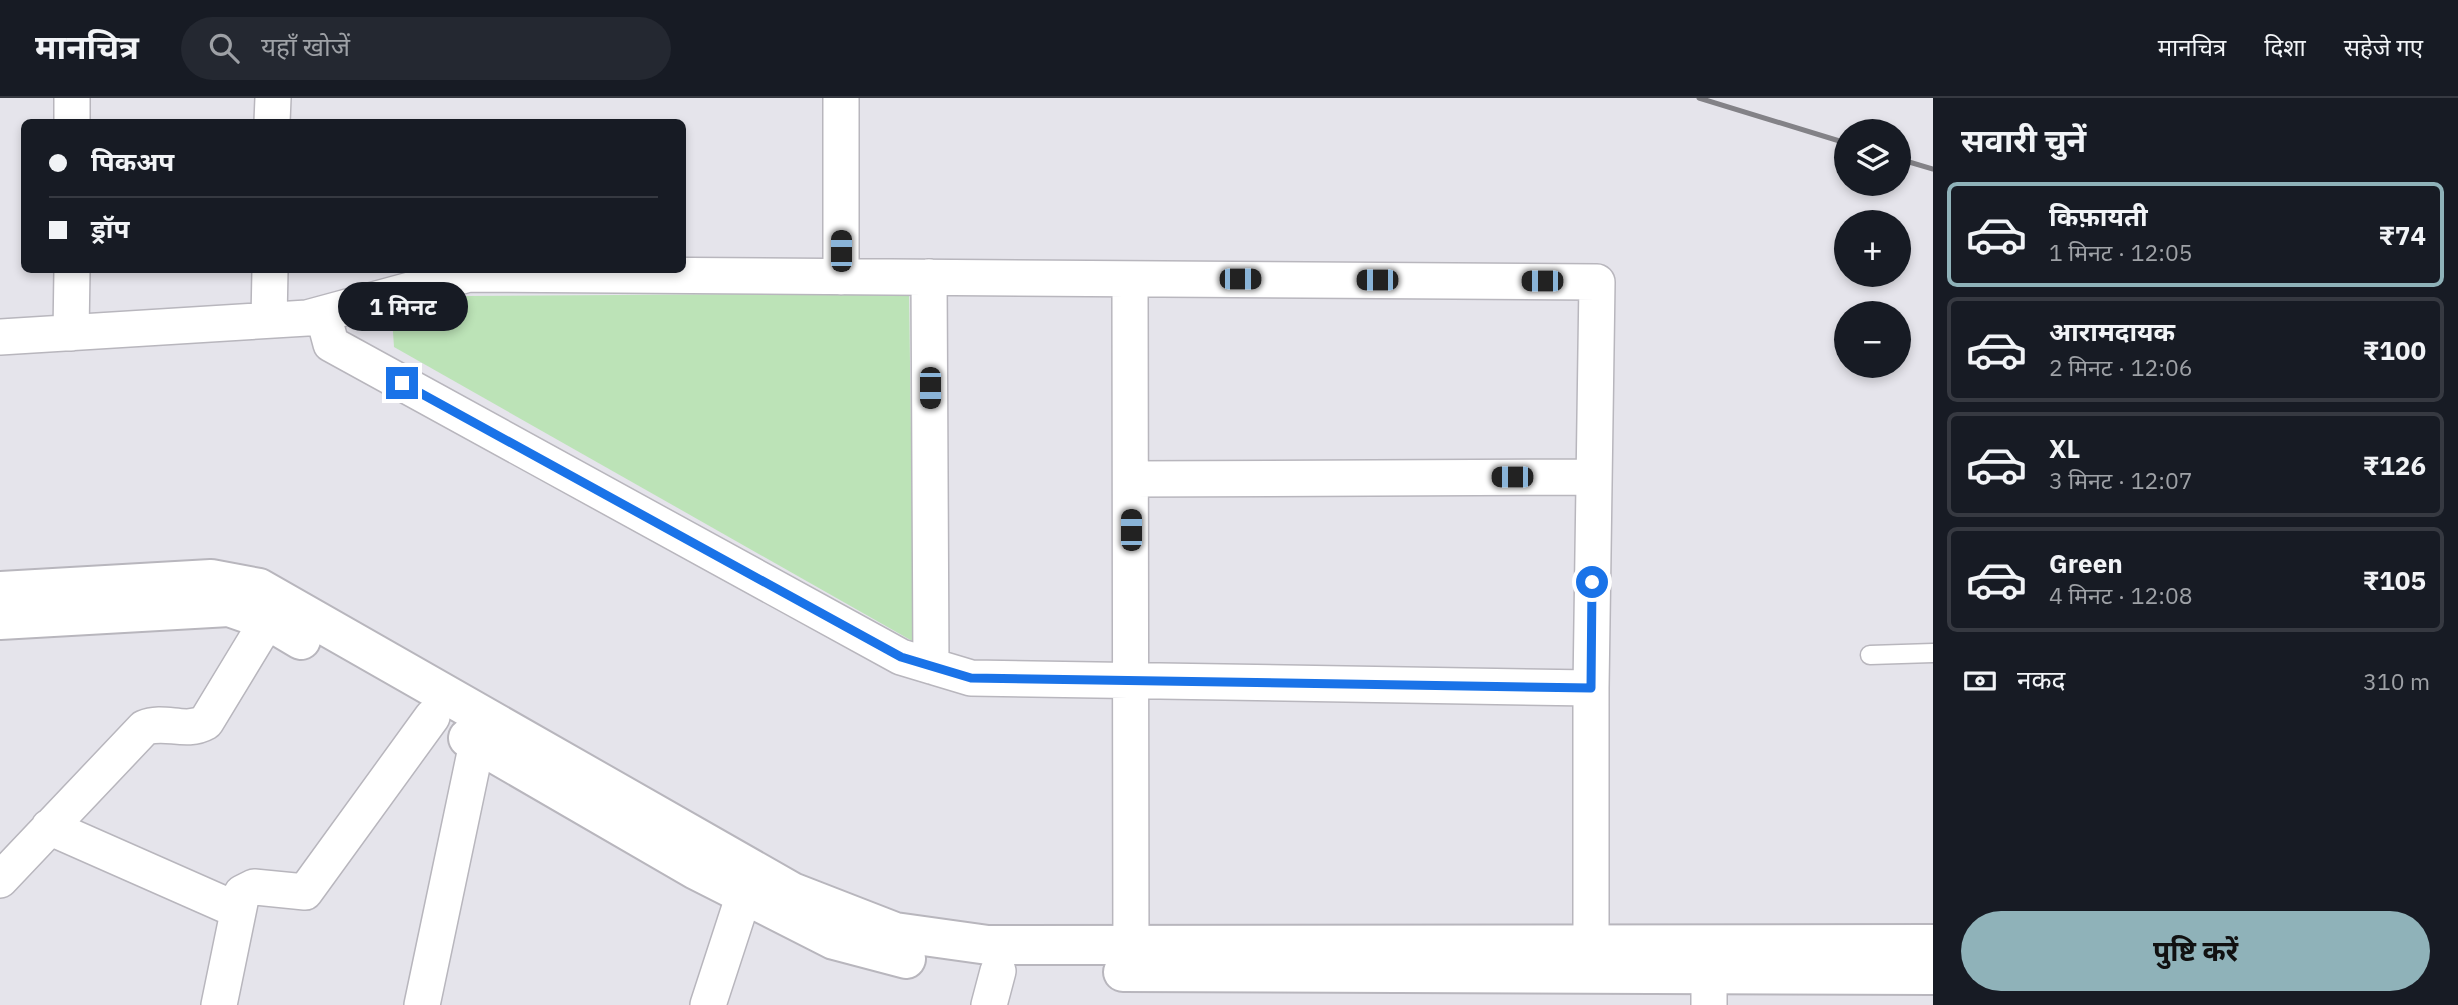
<!DOCTYPE html>
<html lang="hi">
<meta charset="utf-8">
<style>
body{margin:0;font-family:"IBM Plex Sans","Noto Sans Devanagari",sans-serif;background:#242831;color:#f1f3f6;height:100vh;display:flex;flex-direction:column;font-size:26px;white-space:nowrap}
*{box-sizing:border-box;margin:0}
p{font-size:23px;color:#9ea1a6}
.icon{flex:none;width:38px;height:38px;fill:none;stroke:currentColor;stroke-width:2;stroke-linecap:round;stroke-linejoin:round}
.map{position:relative;flex:1;overflow:hidden}
.side{display:flex;flex-direction:column;background:#171b24;width:525px}
.side>*{flex:none}
.guide{position:absolute;left:21px;top:21px;width:665px;height:154px;border-radius:10px;box-shadow:0 4px 10px #0003;display:grid;align-content:center;height:154px;padding:0 28px;background:#171b24}
.tools{position:absolute;left:1834px;top:21px;display:grid;gap:14px}
.tools a{display:grid;place-items:center;width:77px;height:77px;border-radius:50%;background:#171b24;box-shadow:0 4px 10px #0003;font-size:35px}
.end{position:absolute;width:32px;height:32px;margin:-16px;border:9px solid #1a73e8;background:#fff;box-shadow:0 0 0 4px #fff}
.from{border-radius:50%}
.bubble{position:absolute;height:49px;border-radius:24px;background:#171b24;box-shadow:0 4px 10px #0003;font-size:23px;font-weight:700;line-height:49px;text-align:center}
.car{position:absolute;width:21px;height:42px;margin:-21px -10px;border-radius:9px;box-shadow:0 0 5px 2px #0007;background:linear-gradient(#222 24%,#8ab4d8 0 40%,#222 0 76%,#8ab4d8 0 86%,#222 0)}
.guide b{display:flex;align-items:center;gap:24px;height:66px;font-size:26px}
.guide b+b{border-top:2px solid #363941}
.guide i{width:18px;height:18px;background:#f1f3f6}
ul{padding:0;list-style:none}
li{display:flex;align-items:center;gap:21px;height:105px;margin:0 14px 10px;padding:0 14px;border:4px solid #363941;border-radius:10px}
li div{flex:1}
li b{display:block;font-size:26px}
li em{font-style:normal;font-weight:700}
li.active{border-color:#8fb2b9}
li>.icon{width:63px;height:63px;stroke-width:1.5}
h2{padding:0 28px;font-size:32px;line-height:84px}
.pay{display:flex;align-items:center;gap:18px;height:77px;padding:0 28px;font-size:26px}
.pay p{margin-inline-start:auto}
.action{display:flex;gap:14px;margin-top:auto;padding:14px 28px}
.action a{flex:1;height:80px;border-radius:42px;background:#8fb2b9;color:#111;font-size:28px;font-weight:700;line-height:80px;text-align:center}
header{display:flex;align-items:center;gap:42px;box-sizing:border-box;height:98px;padding:0 35px;background:#171b24;border-bottom:2px solid #363941}
header strong{font-size:33px}
nav{display:flex;gap:38px;margin-inline-start:auto;font-size:24px}
.search{width:490px;height:63px;background:#242831;display:flex;align-items:center;gap:18px;box-sizing:border-box;padding:0 24px;border-radius:38px;color:#9ea1a6;font-size:26px}
main{display:flex;flex:1;min-height:0}
.map>svg:first-child{display:block}
.green{fill:#bce3b7}
.lines{fill:none;stroke-linecap:round;stroke-linejoin:round}
.service-casing{stroke:#b8b6bd;stroke-width:21}
.minor-casing{stroke:#b8b6bd;stroke-width:38}
.tertiary-casing{stroke:#b8b6bd;stroke-width:42}
.service{stroke:#fff;stroke-width:18}
.minor{stroke:#fff;stroke-width:35}
.tertiary{stroke:#fff;stroke-width:38}
.rail{stroke:#838287;stroke-width:5}
.route{stroke:#1a73e8;stroke-width:9}
</style>
<header>
<strong>मानचित्र</strong>
<div class="search"><svg class="icon" aria-label="search" viewBox="0 0 24 24"><circle cx="10" cy="10" r="6"/><path d="M15 15l6 6"/></svg>यहाँ खोजें</div>
<nav><a>मानचित्र</a><a>दिशा</a><a>सहेजे गए</a></nav>
</header>
<main>
<div class="map">
<svg width="1933" height="907" viewBox="0 0 1933 907">
<rect width="100%" height="100%" fill="#e5e4eb"/>
<path class="green" d="M909 195 914 544 394 249 392 219 467 198Z"/>
<g class="lines">
<g class="service-casing">
<path id="service" d="M1870 557 1933 555"/>
</g>
<g class="minor-casing">
<path id="minor" d="M841 0V179
M72 24V0
M272 24 273 0
M929 179 931 568
M1130 181 1131 874
M323 216 331 246 901 559 971 580 1591 590
M269 222 270 172
M71 235 72 172
M0 239 307 220 469 176 1597 184 1591 590V876
M1131 381 1593 379
M49 729 237 812
M0 782 144 630C165 621 185 636 206 624L280 502
M219 907 242 795 254 789 305 794 432 619
M422 907 477 645
M708 907 752 772
M989 907 998 873
M1709 907V876"/>
</g>
<g class="tertiary-casing">
<path id="tertiary" d="M0 493 211 481 259 490 792 794 895 834 988 847 1933 846
M0 522 229 509 269 523 301 542
M468 640 696 772 834 842 906 861
M1123 874 1933 877"/>
</g>
<use href="#service" class="service"/>
<use href="#minor" class="minor"/>
<use href="#tertiary" class="tertiary"/>
<path class="rail" d="M1699 0 1846 45
M1899 61 1933 71"/>
</g>
<g class="lines">
<path class="route" d="M402 285 901 559 971 580 1591 590 1592 484"/>
</g>
</svg>
<div class="tools">
<a><svg class="icon" aria-label="layers" viewBox="0 0 24 24"><path d="M12 4l9 5-9 5-9-5zM3 14l9 5 9-5"/></svg></a>
<a>+</a>
<a>−</a>
</div>
<i class="end from" style="left:1592px;top:484px"></i>
<i class="end" style="left:402px;top:285px"></i>
<div class="bubble" style="left:338px;top:184px;width:130px">1 मिनट</div>
<i class="car" style="left:841px;top:153px;rotate:0deg"></i>
<i class="car" style="left:1240px;top:181px;rotate:90deg"></i>
<i class="car" style="left:1377px;top:182px;rotate:270deg"></i>
<i class="car" style="left:1542px;top:183px;rotate:270deg"></i>
<i class="car" style="left:930px;top:290px;rotate:180deg"></i>
<i class="car" style="left:1512px;top:379px;rotate:270deg"></i>
<i class="car" style="left:1131px;top:432px;rotate:0deg"></i>
<div class="guide">
<b><i class="from"></i>पिकअप</b>
<b><i></i>ड्रॉप</b>
</div>
</div>
<section class="side">
<h2>सवारी चुनें</h2>
<ul>
<li class="active"><svg class="icon" aria-label="car" viewBox="0 0 24 24"><path d="M5 17H2v-5l4-1 3-4h7l3 4 3 1v5h-3M9 17h6M6 11h13"/><circle cx="7" cy="17" r="2"/><circle cx="17" cy="17" r="2"/></svg><div><b>किफ़ायती</b><p>1 मिनट · 12:05</p></div><em>₹74</em></li>
<li><svg class="icon" aria-label="car" viewBox="0 0 24 24"><path d="M5 17H2v-5l4-1 3-4h7l3 4 3 1v5h-3M9 17h6M6 11h13"/><circle cx="7" cy="17" r="2"/><circle cx="17" cy="17" r="2"/></svg><div><b>आरामदायक</b><p>2 मिनट · 12:06</p></div><em>₹100</em></li>
<li><svg class="icon" aria-label="car" viewBox="0 0 24 24"><path d="M5 17H2v-5l4-1 3-4h7l3 4 3 1v5h-3M9 17h6M6 11h13"/><circle cx="7" cy="17" r="2"/><circle cx="17" cy="17" r="2"/></svg><div><b>XL</b><p>3 मिनट · 12:07</p></div><em>₹126</em></li>
<li><svg class="icon" aria-label="car" viewBox="0 0 24 24"><path d="M5 17H2v-5l4-1 3-4h7l3 4 3 1v5h-3M9 17h6M6 11h13"/><circle cx="7" cy="17" r="2"/><circle cx="17" cy="17" r="2"/></svg><div><b>Green</b><p>4 मिनट · 12:08</p></div><em>₹105</em></li>
</ul>
<div class="pay"><svg class="icon" aria-label="cash" viewBox="0 0 24 24"><path d="M3 7h18v10H3z"/><circle cx="12" cy="12" r="2"/></svg>नकद<p>310 m</p></div>
<div class="action"><a>पुष्टि करें</a></div>
</section>
</main>
